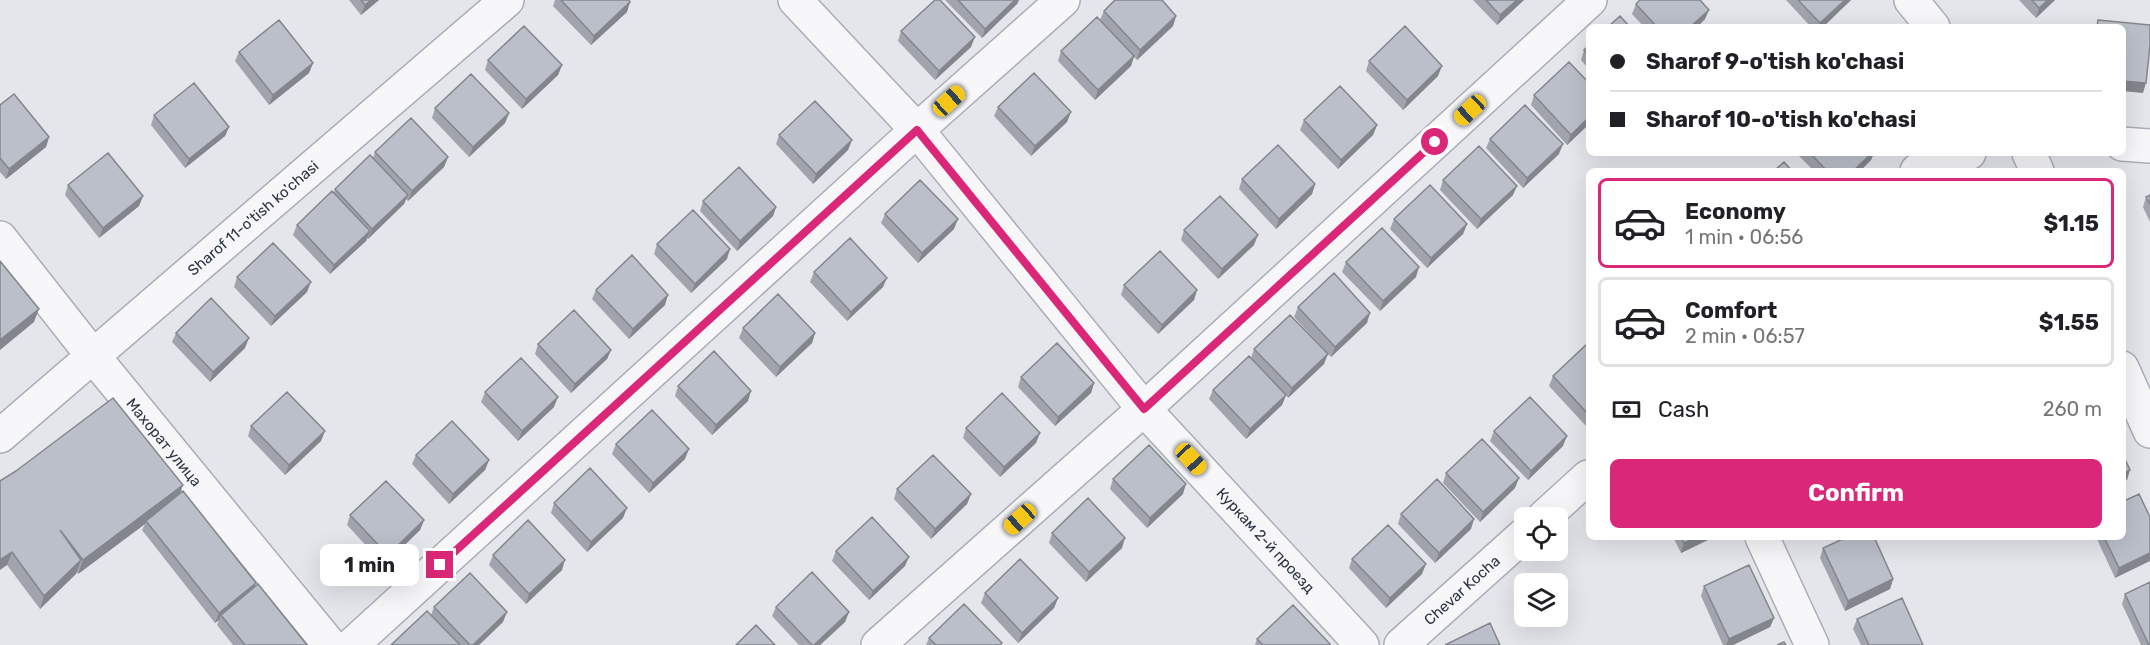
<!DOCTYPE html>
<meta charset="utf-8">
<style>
body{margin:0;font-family:Rubik,sans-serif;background:#f6f6f6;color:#202124;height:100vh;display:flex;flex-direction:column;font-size:22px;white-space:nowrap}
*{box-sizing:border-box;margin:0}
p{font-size:20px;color:#757577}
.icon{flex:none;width:33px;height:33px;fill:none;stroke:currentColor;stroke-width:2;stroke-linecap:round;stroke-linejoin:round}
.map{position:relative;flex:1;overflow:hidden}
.panel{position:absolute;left:1586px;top:168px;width:540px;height:372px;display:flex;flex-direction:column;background:#fff;border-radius:9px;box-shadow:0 6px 24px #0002}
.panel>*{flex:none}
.guide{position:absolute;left:1586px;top:24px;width:540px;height:132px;border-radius:9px;box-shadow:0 6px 24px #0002;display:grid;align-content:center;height:132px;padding:0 24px;background:#fff}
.fabs{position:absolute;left:1514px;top:507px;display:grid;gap:12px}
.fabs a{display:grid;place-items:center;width:54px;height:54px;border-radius:9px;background:#fff;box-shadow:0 6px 24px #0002;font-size:30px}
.end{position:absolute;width:27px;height:27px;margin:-14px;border:8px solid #db2777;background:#fff;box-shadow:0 0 0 3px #fff}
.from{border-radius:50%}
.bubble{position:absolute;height:42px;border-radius:9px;background:#fff;box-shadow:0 6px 24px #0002;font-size:20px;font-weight:700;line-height:42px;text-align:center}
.car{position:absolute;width:18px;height:36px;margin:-18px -9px;border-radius:8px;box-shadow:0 0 4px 2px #0007;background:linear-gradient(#f5c518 24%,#345 0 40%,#f5c518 0 76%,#345 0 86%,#f5c518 0)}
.guide b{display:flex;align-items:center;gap:21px;height:57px;font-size:22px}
.guide b+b{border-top:2px solid #e0e0e0}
.guide i{width:15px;height:15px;background:#202124}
ul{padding:10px 0 0;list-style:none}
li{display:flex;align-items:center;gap:18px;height:90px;margin:0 12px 9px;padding:0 12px;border:3px solid #e0e0e0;border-radius:9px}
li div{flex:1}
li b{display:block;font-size:22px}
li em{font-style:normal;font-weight:700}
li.on{border-color:#db2777}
li>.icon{width:54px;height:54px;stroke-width:1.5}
.pay{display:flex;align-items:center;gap:15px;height:66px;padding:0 24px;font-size:22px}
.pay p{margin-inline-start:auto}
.cta{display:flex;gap:12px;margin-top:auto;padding:12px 24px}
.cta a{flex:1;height:69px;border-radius:9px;background:#db2777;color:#fff;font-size:24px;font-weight:700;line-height:69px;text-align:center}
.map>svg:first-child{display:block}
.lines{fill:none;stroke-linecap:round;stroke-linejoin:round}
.minor-casing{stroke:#a9adb6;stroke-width:36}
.tertiary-casing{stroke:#a9adb6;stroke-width:36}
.minor{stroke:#f7f7fa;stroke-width:33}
.tertiary{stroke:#f7f7fa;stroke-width:33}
.wall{fill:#a1a4ad}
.shaded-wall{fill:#83868d}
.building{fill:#bbbfc9;stroke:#83868d;stroke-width:1.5}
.route{stroke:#db2777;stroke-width:8}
.labels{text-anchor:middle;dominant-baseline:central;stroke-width:5;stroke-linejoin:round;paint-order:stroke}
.street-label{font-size:15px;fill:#2b3344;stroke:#f4f5f8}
</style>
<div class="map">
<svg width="2150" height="645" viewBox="0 0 2150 645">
<rect width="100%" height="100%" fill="#e4e6eb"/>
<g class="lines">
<g class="minor-casing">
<g id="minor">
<path id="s1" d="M795 0 917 130 1144 409 1362 645"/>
<path d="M1911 0 1933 27"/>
<path id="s2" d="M0 238 93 356 330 645"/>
<path id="s3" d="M0 436 507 0"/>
<path d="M1762 537 1812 645"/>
<path d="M352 645 917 130 1063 0"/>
<path d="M878 645 1144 409 1590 0"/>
</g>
</g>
<g class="tertiary-casing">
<g id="tertiary">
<path d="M2122 144 2150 146"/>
<path d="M2029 153 2037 171"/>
<path d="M1917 171 1924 165 1969 153"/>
<path d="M2122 368 2150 431"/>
<path d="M1543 518 1588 477"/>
<path id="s4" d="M1401 645 1524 535"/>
</g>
</g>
<use href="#minor" class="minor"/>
<use href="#tertiary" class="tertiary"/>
</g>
<path class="wall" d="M349 0H379L361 15Z
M555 0H629L627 12 591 45 553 6Z
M945 0H1019L1017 4 982 38Z
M1473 0H1524L1497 25Z
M1786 0H1851L1823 27H1811Z
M2019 0H2055L2036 18Z
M1636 4 1705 19 1697 27H1644L1632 14Z
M1104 11 1176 16 1173 26 1137 60 1134 57 1131 66 1095 100 1058 61 1061 51 1100 20Z
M901 31 971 47 935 80 898 41Z
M1588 46V68L1581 60 1584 50Z
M239 52 313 63 309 73 269 105 235 61Z
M488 60 562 65 558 75 522 109 485 70Z
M1369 61 1438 76 1403 110 1366 71Z
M1588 82V125L1567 145 1531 105 1534 95Z
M0 105 49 137 46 147 6 179 0 172Z
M998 107 1067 122 1031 156 994 116Z
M435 108 509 113 505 123 469 157 432 118Z
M154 115 229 127 225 136 185 168 151 125Z
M1304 120 1377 125 1373 135 1338 169 1300 130Z
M779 135 852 140 848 150 813 184 776 144Z
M1490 139 1559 154 1523 188 1486 148Z
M375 152 448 157 444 167 408 201 406 199 404 204 368 239 367 238 366 241 330 274 293 235 297 225 334 192 335 189 373 158Z
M1799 153H1874L1871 160 1860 171H1814L1798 155Z
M1242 179 1315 184 1312 194 1276 229 1239 189Z
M1443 180 1513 195 1477 229 1440 190Z
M68 185 143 196 139 206 99 238 65 195Z
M2150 195V222L2143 207 2146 197Z
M703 201 776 207 773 216 737 251 700 211Z
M885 214 954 229 918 263 881 223Z
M1394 219 1467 224 1463 234 1427 268 1390 229Z
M1184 230 1254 245 1218 279 1181 240Z
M657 244 727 259 691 293 654 254Z
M1346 262 1416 277 1380 311 1342 272Z
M814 272 883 287 847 321 810 282Z
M237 277 307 292 271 326 234 287Z
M1124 285 1197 290 1194 300 1158 334 1121 295Z
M596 290 665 305 629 339 592 299Z
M1298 307 1367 323 1331 357 1294 317Z
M743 328 815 333 812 343 776 377 739 338Z
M176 333 245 348 210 382 172 342Z
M1588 343V424L1586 426 1549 386 1553 376Z
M538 344 611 350 607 359 571 393 535 354Z
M1254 349 1324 364 1288 398 1286 395 1282 405 1246 439 1209 399 1213 390 1251 358Z
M1021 377 1094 383 1091 393 1055 426 1018 387Z
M678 386 748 401 712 435 675 396Z
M485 392 554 407 518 441 481 402Z
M251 426 321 441 285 475 248 436Z
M966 428 1036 443 1000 477 963 438Z
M1494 431 1563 446 1528 480 1490 441Z
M616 444 685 459 649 493 612 454Z
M416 455 489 460 485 470 449 504 412 464Z
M1446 473 1515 488 1480 522 1443 483Z
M1113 479 1183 494 1147 528 1110 489Z
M0 481 180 493 254 587 307 645H233L217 625 219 620 215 623 142 530 145 524 78 574 77 572 40 609 7 565Z
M897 489 971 494 967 504 931 539 894 499Z
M554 503 623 518 587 552 551 513Z
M1401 514 1471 529 1435 563 1398 524Z
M350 515 424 520 420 530 384 565 347 525Z
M2150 517 2115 578 2096 537H2122Z
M1052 533 1122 548 1086 582 1049 543Z
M1673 537H1714L1681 553Z
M1823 548 1893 579 1890 589 1845 611 1820 558Z
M836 551 905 566 869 600 832 561Z
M493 555 562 570 526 604 489 565Z
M1352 559 1422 574 1386 608 1349 568Z
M1704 586 1774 618 1770 627 1733 645H1723L1701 596Z
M985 593 1058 598 1054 608 1018 643 981 603Z
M2125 594 2150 645H2141L2122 604Z
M434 607 503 622 479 645H391L431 615Z
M776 607 849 612 845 622 820 645H799L772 616Z
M1857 619 1923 645H1861L1853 629Z
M929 638 1002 643 1001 645H926Z
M1257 639 1330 645H1255Z"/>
<path class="shaded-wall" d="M371 0H379L361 15 365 5Z
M1015 0H1019L1017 4 982 38 985 29Z
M1517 0H1524L1497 25 1500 15Z
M1845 0H1851L1823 27H1819L1820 23Z
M2048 0H2055L2036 18 2039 8Z
M630 2 627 12 591 45 594 36Z
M1709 10 1705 19 1697 27H1690Z
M1176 16 1173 26 1137 60 1140 50Z
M975 37 971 47 935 80 939 71Z
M1134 56 1131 66 1095 100 1098 90Z
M313 63 309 73 269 105 273 95Z
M562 65 558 75 522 109 526 99Z
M1442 66 1438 76 1403 110 1407 100Z
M2122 81 2146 83 2143 93 2122 91Z
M1071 112 1067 122 1031 156 1035 146Z
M509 113 505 123 469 157 473 147Z
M1588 118V125L1567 145 1571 135Z
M1377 125 1373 135 1338 169 1341 160Z
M229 127 225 136 185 168 189 159Z
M49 137 46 147 6 179 9 169Z
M852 140 848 150 813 184 816 174Z
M1563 144 1559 154 1523 188 1527 178Z
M1872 153H1874L1871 160 1860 171H1853Z
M448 157 444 167 408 201 412 191Z
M1315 184 1312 194 1276 229 1279 219Z
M1517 186 1513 195 1477 229 1481 219Z
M408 195 404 204 368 239 372 229Z
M143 196 139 206 99 238 103 228Z
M776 207 773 216 737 251 740 241Z
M958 219 954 229 918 263 922 253Z
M1467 224 1463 234 1427 268 1431 258Z
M370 231 366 241 330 274 334 265Z
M1258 235 1254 245 1218 279 1222 269Z
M730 249 727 259 691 293 695 284Z
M1419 267 1416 277 1380 311 1383 301Z
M887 278 883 287 847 321 851 312Z
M311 282 307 292 271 326 275 316Z
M1197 290 1194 300 1158 334 1162 325Z
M668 295 665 305 629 339 633 329Z
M39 309 34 322 0 350V340Z
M1370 313 1367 323 1331 357 1335 347Z
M815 333 812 343 776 377 780 367Z
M249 338 245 348 210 382 213 372Z
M611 350 607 359 571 393 575 384Z
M1328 354 1324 364 1288 398 1292 388Z
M1094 383 1091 393 1055 426 1058 417Z
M751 391 748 401 712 435 716 425Z
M1286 395 1282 405 1246 439 1250 429Z
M558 397 554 407 518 441 522 431Z
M325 431 321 441 285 475 289 465Z
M1040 433 1036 443 1000 477 1004 467Z
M1567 436 1563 446 1528 480 1531 471Z
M689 449 685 459 649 493 653 483Z
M489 460 485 470 449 504 453 494Z
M2130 470 2127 480 2122 482V474Z
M1519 478 1515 488 1480 522 1483 512Z
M1186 484 1183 494 1147 528 1150 518Z
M183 485 178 499 146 521 145 524 78 574 83 560Z
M971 494 967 504 931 539 935 529Z
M627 508 623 518 587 552 591 542Z
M1474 519 1471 529 1435 563 1439 553Z
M424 520 420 530 384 565 388 555Z
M1697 537H1714L1681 553 1684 543Z
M1125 538 1122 548 1086 582 1089 572Z
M12 552 7 565 0 570V560Z
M2150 553V561L2115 578 2119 568Z
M909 557 905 566 869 600 873 591Z
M81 560 76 574 40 609 44 596Z
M565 560 562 570 526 604 529 594Z
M1426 564 1422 574 1386 608 1390 598Z
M1893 579 1890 589 1845 611 1848 601Z
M256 583 252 593 221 615 219 620 215 623 219 613Z
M1058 598 1054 608 1018 643 1022 633Z
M507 612 503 622 479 645H473Z
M849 612 845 622 820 645H814Z
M1774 618 1770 627 1733 645H1726L1729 639Z"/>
<path class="building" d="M361 0H371L365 5Z
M561 0H629L630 2 594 36Z
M935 0H940L975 37 939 71 901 31Z
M958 0H1015L985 29Z
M1115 0H1162L1176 16 1140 50 1104 11Z
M1486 0H1517L1500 15Z
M1640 0H1700L1709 10 1690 27H1657L1636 4Z
M1798 0H1845L1820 23Z
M2032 0H2048L2039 8Z
M1620 16 1630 27H1608Z
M1097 17 1134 56 1098 90 1061 51Z
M279 20 313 63 273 95 239 52Z
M2098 20 2150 25V45L2146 83 2122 81V27H2097Z
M524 26 562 65 526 99 488 60Z
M1405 26 1442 66 1407 100 1369 61Z
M1588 46V55L1584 50Z
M1569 62 1588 82V118L1571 135 1534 95Z
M1034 73 1071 112 1035 146 998 107Z
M471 74 509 113 473 147 435 108Z
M194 83 229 127 189 159 154 115Z
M1340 86 1377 125 1341 160 1304 120Z
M14 94 49 137 9 169 0 158V105Z
M815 101 852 140 816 174 779 135Z
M1525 105 1563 144 1527 178 1490 139Z
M411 118 448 157 412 191 375 152Z
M1278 145 1315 184 1279 219 1242 179Z
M1479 146 1517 186 1481 219 1443 180Z
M108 153 143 196 103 228 68 185Z
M1810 153H1872L1853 171H1827Z
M370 155 408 195 372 229 335 189Z
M1784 162 1792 171H1774Z
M739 167 776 207 740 241 703 201Z
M920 180 958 219 922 253 885 214Z
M1430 185 1467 224 1431 258 1394 219Z
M332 191 370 231 334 265 297 225Z
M2150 195V204L2146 197Z
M1220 196 1258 235 1222 269 1184 230Z
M693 210 730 249 695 284 657 244Z
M1382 228 1419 267 1383 301 1346 262Z
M850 238 887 278 851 312 814 272Z
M273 243 311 282 275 316 237 277Z
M1160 251 1197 290 1162 325 1124 285Z
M632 255 668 295 633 329 596 290Z
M0 261 39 309 0 340Z
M1334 273 1370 313 1335 347 1298 307Z
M778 294 815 333 780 367 743 328Z
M211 298 249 338 213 372 176 333Z
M574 310 611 350 575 384 538 344Z
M1290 315 1328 354 1292 388 1254 349Z
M1057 343 1094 383 1058 417 1021 377Z
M1588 343V414L1553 376Z
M714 351 751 391 716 425 678 386Z
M1249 356 1286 395 1250 429 1213 390Z
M521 358 558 397 522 431 485 392Z
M287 392 325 431 289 465 251 426Z
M1002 393 1040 433 1004 467 966 428Z
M1530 397 1567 436 1531 471 1494 431Z
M113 398 183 485 83 560 60 530 81 560 44 596 12 552 0 560V481L16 471Z
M652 410 689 449 653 483 616 444Z
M452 421 489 460 453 494 416 455Z
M1482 439 1519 478 1483 512 1446 473Z
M1149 445 1186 484 1150 518 1113 479Z
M2122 453 2130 470 2122 474Z
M933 455 971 494 935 529 897 489Z
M590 468 627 508 591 542 554 503Z
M1437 479 1474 519 1439 553 1401 514Z
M386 481 424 520 388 555 350 515Z
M183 491 256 583 219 613 146 521Z
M2139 494 2150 517V553L2119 568 2104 537H2122V502Z
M1088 498 1125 538 1089 572 1052 533Z
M872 517 909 557 873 591 836 551Z
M528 520 565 560 529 594 493 555Z
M1388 525 1426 564 1390 598 1352 559Z
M1681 537H1697L1684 543Z
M1847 537H1874L1893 579 1848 601 1823 548Z
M1020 559 1058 598 1022 633 985 593Z
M1749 565 1774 618 1729 639 1704 586Z
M812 572 849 612 814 645H812L776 607Z
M470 573 507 612 473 645H470L434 607Z
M2150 582V645H2149L2125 594Z
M258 584 307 645H245L221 615Z
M1902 598 1923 645H1869L1857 619Z
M964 604 1002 643 1000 645H936L929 638Z
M1293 605 1330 644V645H1263L1257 639Z
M427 611 460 645H391Z
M1490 623 1500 645H1445Z
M756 625 775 645H736Z
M1784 642 1786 645H1777Z"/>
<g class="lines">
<path class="route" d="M440 565 917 130 1144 409 1435 142"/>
</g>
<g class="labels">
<g class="street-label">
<text stroke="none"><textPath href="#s3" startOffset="334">Sharof 11-o'tish ko'chasi</textPath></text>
<text stroke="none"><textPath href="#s2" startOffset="262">Махорат улица</textPath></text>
<text stroke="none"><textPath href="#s1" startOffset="717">Куркам 2-й проезд</textPath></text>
<text stroke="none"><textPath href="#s4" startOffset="82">Chevar Kocha</textPath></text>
</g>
</g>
</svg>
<div class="fabs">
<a><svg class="icon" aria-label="locate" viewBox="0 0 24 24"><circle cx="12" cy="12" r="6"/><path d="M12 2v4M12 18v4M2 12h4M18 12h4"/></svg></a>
<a><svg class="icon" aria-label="layers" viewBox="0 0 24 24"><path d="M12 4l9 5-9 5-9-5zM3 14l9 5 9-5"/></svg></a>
</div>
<i class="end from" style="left:1435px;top:142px"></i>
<i class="end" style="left:440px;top:565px"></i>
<div class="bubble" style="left:320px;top:544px;width:99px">1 min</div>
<i class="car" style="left:949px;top:101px;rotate:48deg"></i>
<i class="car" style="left:1470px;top:110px;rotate:227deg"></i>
<i class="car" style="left:1191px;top:459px;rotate:137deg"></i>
<i class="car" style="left:1020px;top:519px;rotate:228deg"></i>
<div class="guide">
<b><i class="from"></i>Sharof 9-o'tish ko'chasi</b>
<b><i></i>Sharof 10-o'tish ko'chasi</b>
</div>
<section class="panel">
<ul>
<li class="on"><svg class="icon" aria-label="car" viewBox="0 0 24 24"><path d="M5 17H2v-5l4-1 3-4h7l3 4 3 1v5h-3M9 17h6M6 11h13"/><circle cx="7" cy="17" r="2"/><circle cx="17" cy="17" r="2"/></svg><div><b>Economy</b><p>1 min · 06:56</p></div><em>$1.15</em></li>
<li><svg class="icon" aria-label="car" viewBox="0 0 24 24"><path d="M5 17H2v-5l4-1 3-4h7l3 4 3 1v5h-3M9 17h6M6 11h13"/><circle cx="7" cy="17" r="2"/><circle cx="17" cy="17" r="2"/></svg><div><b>Comfort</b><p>2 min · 06:57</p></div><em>$1.55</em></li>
</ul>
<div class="pay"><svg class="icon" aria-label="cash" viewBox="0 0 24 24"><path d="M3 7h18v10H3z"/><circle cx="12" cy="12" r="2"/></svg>Cash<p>260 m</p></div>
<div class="cta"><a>Confirm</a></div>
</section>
</div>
